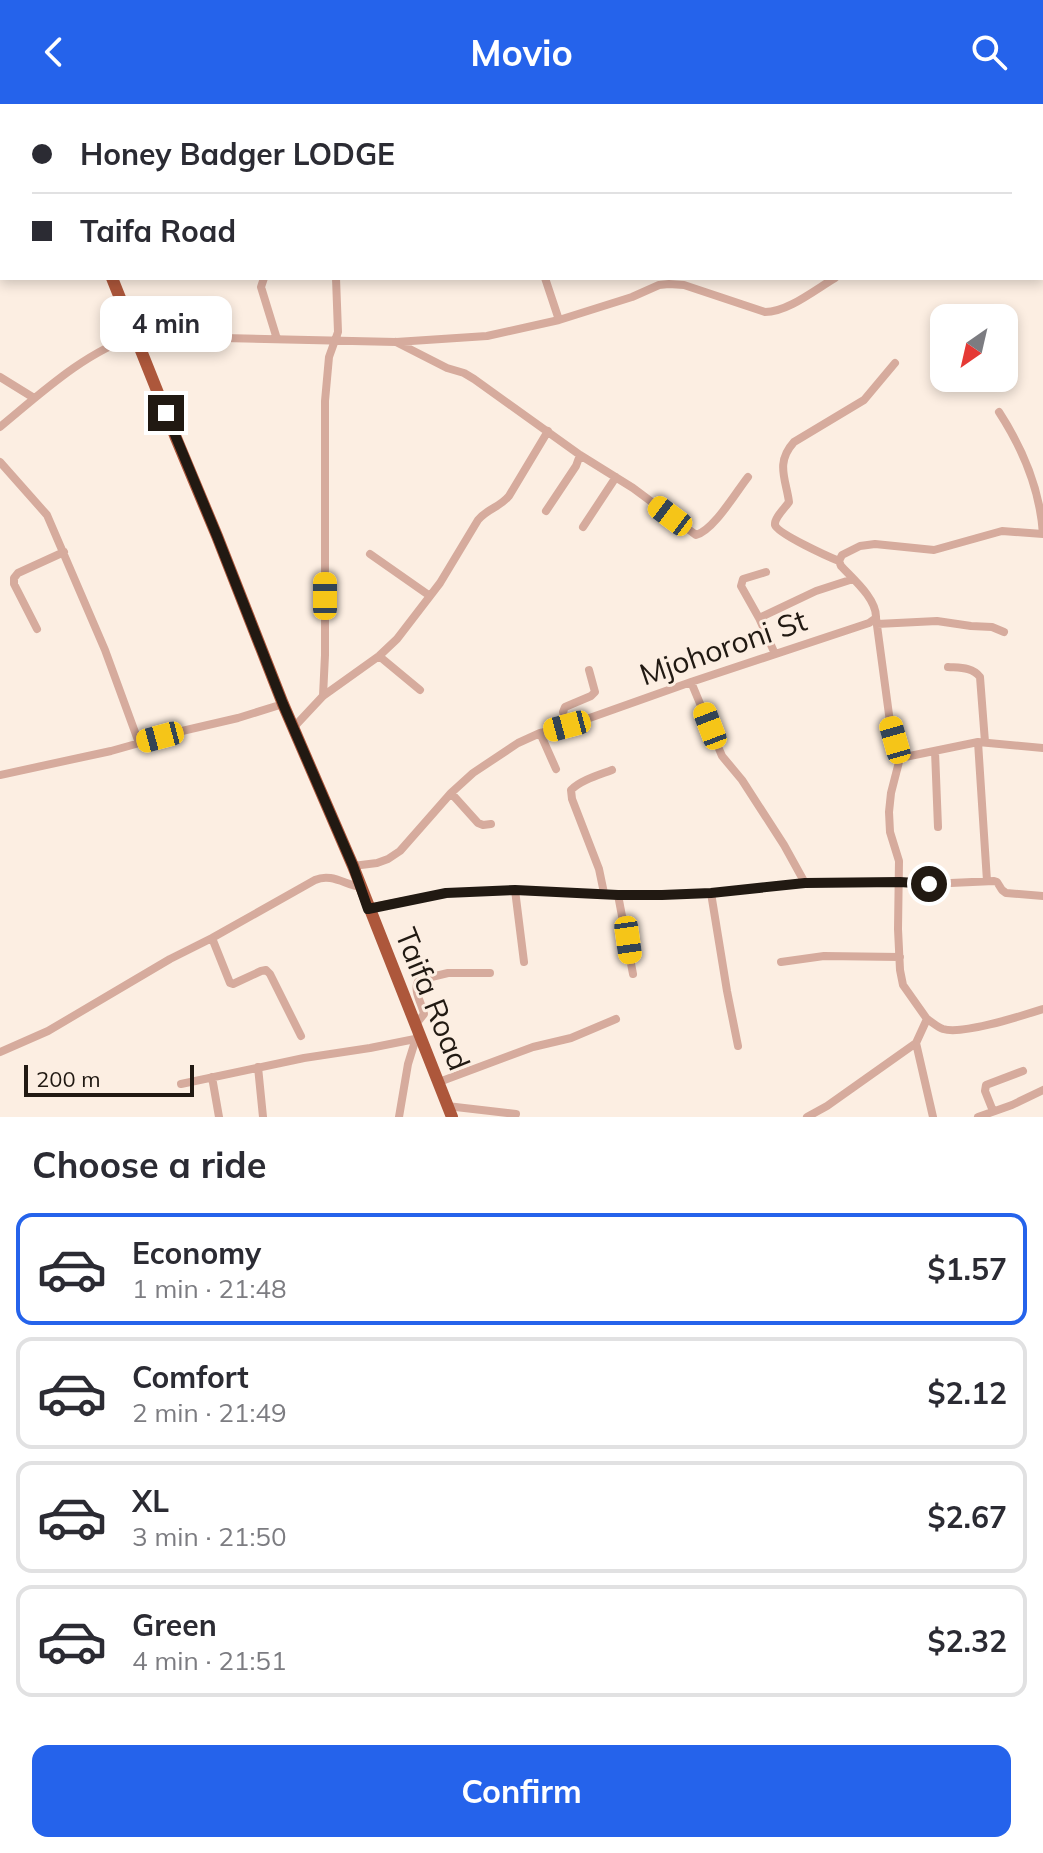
<!DOCTYPE html>
<meta charset="utf-8">
<style>
body{margin:0;font-family:Mulish,sans-serif;background:#f7f7f7;color:#2b2b33;height:100vh;display:flex;flex-direction:column;font-size:30px;white-space:nowrap}
*{box-sizing:border-box;margin:0}
p{font-size:26px;color:#7c7c81}
.icon{flex:none;width:44px;height:44px;fill:none;stroke:currentColor;stroke-width:2;stroke-linecap:round;stroke-linejoin:round}
.map{position:relative;height:1013px;overflow:hidden}
.drawer{display:flex;flex-direction:column;background:#fff;flex:1}
.drawer>*{flex:none}
.banner{position:absolute;left:0px;top:0px;width:1044px;height:176px;box-shadow:0 4px 12px #0003;display:grid;align-content:center;height:176px;padding:0 32px;background:#fff}
.needle{width:52px;rotate:214deg}
.buttons{position:absolute;left:930px;top:200px;display:grid;gap:16px}
.buttons a{display:grid;place-items:center;width:88px;height:88px;border-radius:16px;background:#fff;box-shadow:0 4px 12px #0003;font-size:40px}
.scale{position:absolute;left:24px;bottom:20px;width:170px;box-sizing:border-box;padding-left:8px;border:4px solid #211912;border-top:0;font-size:22px;line-height:28px;white-space:nowrap;color:#211912;-webkit-text-stroke:6px #fceee2;paint-order:stroke}
.end{position:absolute;width:36px;height:36px;margin:-18px;border:10px solid #211912;background:#fff;box-shadow:0 0 0 4px #fff}
.from{border-radius:50%}
.bubble{position:absolute;height:56px;border-radius:16px;background:#fff;box-shadow:0 4px 12px #0003;font-size:26px;font-weight:700;line-height:56px;text-align:center}
.car{position:absolute;width:24px;height:48px;margin:-24px -12px;border-radius:10px;box-shadow:0 0 6px 2px #0007;background:linear-gradient(#f5c518 24%,#345 0 40%,#f5c518 0 76%,#345 0 86%,#f5c518 0)}
.banner b{display:flex;align-items:center;gap:28px;height:76px;font-size:30px}
.banner b+b{border-top:2px solid #e1e1e2}
.banner i{width:20px;height:20px;background:#2b2b33}
ul{padding:0;list-style:none}
li{display:flex;align-items:center;gap:24px;height:112px;margin:0 16px 12px;padding:0 16px;border:4px solid #e1e1e2;border-radius:16px}
li div{flex:1}
li b{display:block;font-size:30px}
li em{font-style:normal;font-weight:700}
li.active{border-color:#2563eb}
li>.icon{width:72px;height:72px;stroke-width:1.5}
h2{padding:0 32px;font-size:36px;line-height:96px}
.action{display:flex;gap:16px;margin-top:auto;padding:16px 32px}
.action a{flex:1;height:92px;border-radius:16px;background:#2563eb;color:#fff;font-size:32px;font-weight:700;line-height:92px;text-align:center}
header{display:flex;justify-content:space-between;align-items:center;height:104px;padding:0 32px;background:#2563eb;color:#fff;font-size:36px;font-weight:700}
.map>svg:first-child{display:block}
.lines{fill:none;stroke-linecap:round;stroke-linejoin:round}
.minor{stroke:#d6ab9d;stroke-width:8}
.highway{stroke:#ad573b;stroke-width:12}
.route{stroke:#211912;stroke-width:10}
.labels{text-anchor:middle;dominant-baseline:central;stroke-width:6;stroke-linejoin:round;paint-order:stroke}
.street-label{font-size:30px;fill:#211912;stroke:#fceee2}
</style>
<header><svg class="icon" aria-label="back" viewBox="0 0 24 24"><path d="M15 5l-7 7 7 7"/></svg>Movio<svg class="icon" aria-label="search" viewBox="0 0 24 24"><circle cx="10" cy="10" r="6"/><path d="M15 15l6 6"/></svg></header>
<div class="map">
<svg width="1043" height="1013" viewBox="0 0 1043 1013">
<rect width="100%" height="100%" fill="#fceee2"/>
<g class="lines">
<path class="minor" d="M984 0 985 2
M51 2 54 0
M238 2 239 0
M328 2V0
M1042 88H1043
M264 174 261 183 277 235
M545 174 559 216
M396 238 447 264 464 269 474 275 580 351 633 384 696 431C714 426 736 388 748 373
M0 273 34 294
M0 323C40 290 86 247 136 232L396 238 487 232 559 216 632 193 659 181 669 180 684 181 765 208C788 208 816 185 835 174
M0 358 47 411 105 546 139 639
M546 407 576 362 580 351
M583 423 616 373
M370 450 430 492
M839 457C829 453 778 430 775 421 774 414 785 404 789 398 786 375 775 359 794 338L864 296 895 259
M766 468 743 475 741 482 759 514 775 550
M759 514 816 487 853 475
M876 514 890 618 900 654 891 689 889 708 890 728 899 757 898 825 900 866 903 881 927 915 916 939 933 1013
M877 520 937 517 971 522 992 523 1004 528
M37 525 14 480V474L18 469 64 448
M379 552 420 586
M948 563C960 564 972 563 980 573L985 638
M691 578 722 652 742 676 784 741 805 779
M323 592 325 551V297L329 253 338 228 336 174
M567 622 563 608 565 603 591 592 595 588 589 566
M294 623 323 592 379 552 397 535 440 479 478 416C488 404 499 404 509 392L548 327
M540 629 556 665
M978 638 987 777
M935 647 938 723
M900 654 978 638 1043 644
M0 671 111 647 182 627 238 614 283 600
M451 689 478 719 483 721 491 720
M353 762 377 759 388 755 400 747 451 689 473 669 518 639 540 629 567 622 691 578 869 519 876 514C877 495 853 475 841 462L839 457 842 451 860 442 875 440 934 446 1002 427 1043 430C1040 385 1023 345 999 308
M515 786 524 858
M604 789 599 765 572 695 571 686C581 676 599 671 612 666
M711 789 727 887 738 942
M618 791 633 870
M368 804 446 789 515 786 618 791H662L711 789 805 779 900 778 929 780 994 777 997 778 1002 786 1006 789 1043 792
M212 834 230 879 233 880 261 867 266 866 270 870 301 932
M781 858 824 852 900 853
M927 915C932 918 937 923 943 925 963 931 1021 912 1043 905
M416 920 424 910C422 899 412 886 419 876L448 869H490
M0 948 48 927 170 855 212 834 315 776C331 769 344 780 360 783
M258 963 263 1013
M212 973 219 1013
M439 978 533 943 571 934 616 915
M181 980 304 954 370 944 415 935
M447 1002 516 1010
M993 1007 985 987 986 981 1023 967
M399 1013 408 960 417 931
M807 1013 827 1002 916 939
M978 1013 1012 1001 1043 986"/>
<path class="highway" d="M44 0 45 2
M112 174 176 334 217 432 283 600 353 762 452 1013"/>
</g>
<g class="lines">
<path class="route" d="M166 309 217 432 283 600 353 762 368 805 446 789 515 786 618 791H662L711 789 805 779 900 778 929 780"/>
</g>
<g class="labels">
<g class="street-label">
<text transform="translate(723 543) rotate(-19)">Mjohoroni St</text>
<text transform="translate(433 895) rotate(68)">Taifa Road</text>
</g>
</g>
</svg>
<div class="buttons">
<a><svg class="needle" viewBox="-14 -14 28 28"><path d="M0-13l5 13h-10z" fill="#e53935"/><path d="M0 13l5-13h-10z" fill="#7c7c81"/></svg></a>
</div>
<div class="scale">200 m</div>
<i class="end from" style="left:929px;top:780px"></i>
<i class="end" style="left:166px;top:309px"></i>
<div class="bubble" style="left:100px;top:192px;width:132px">4 min</div>
<i class="car" style="left:670px;top:412px;rotate:307deg"></i>
<i class="car" style="left:325px;top:492px;rotate:0deg"></i>
<i class="car" style="left:567px;top:622px;rotate:255deg"></i>
<i class="car" style="left:710px;top:622px;rotate:339deg"></i>
<i class="car" style="left:160px;top:633px;rotate:255deg"></i>
<i class="car" style="left:895px;top:636px;rotate:344deg"></i>
<i class="car" style="left:628px;top:836px;rotate:172deg"></i>
<div class="banner">
<b><i class="from"></i>Honey Badger LODGE</b>
<b><i></i>Taifa Road</b>
</div>
</div>
<section class="drawer">
<h2>Choose a ride</h2>
<ul>
<li class="active"><svg class="icon" aria-label="car" viewBox="0 0 24 24"><path d="M5 17H2v-5l4-1 3-4h7l3 4 3 1v5h-3M9 17h6M6 11h13"/><circle cx="7" cy="17" r="2"/><circle cx="17" cy="17" r="2"/></svg><div><b>Economy</b><p>1 min · 21:48</p></div><em>$1.57</em></li>
<li><svg class="icon" aria-label="car" viewBox="0 0 24 24"><path d="M5 17H2v-5l4-1 3-4h7l3 4 3 1v5h-3M9 17h6M6 11h13"/><circle cx="7" cy="17" r="2"/><circle cx="17" cy="17" r="2"/></svg><div><b>Comfort</b><p>2 min · 21:49</p></div><em>$2.12</em></li>
<li><svg class="icon" aria-label="car" viewBox="0 0 24 24"><path d="M5 17H2v-5l4-1 3-4h7l3 4 3 1v5h-3M9 17h6M6 11h13"/><circle cx="7" cy="17" r="2"/><circle cx="17" cy="17" r="2"/></svg><div><b>XL</b><p>3 min · 21:50</p></div><em>$2.67</em></li>
<li><svg class="icon" aria-label="car" viewBox="0 0 24 24"><path d="M5 17H2v-5l4-1 3-4h7l3 4 3 1v5h-3M9 17h6M6 11h13"/><circle cx="7" cy="17" r="2"/><circle cx="17" cy="17" r="2"/></svg><div><b>Green</b><p>4 min · 21:51</p></div><em>$2.32</em></li>
</ul>
<div class="action"><a>Confirm</a></div>
</section>
